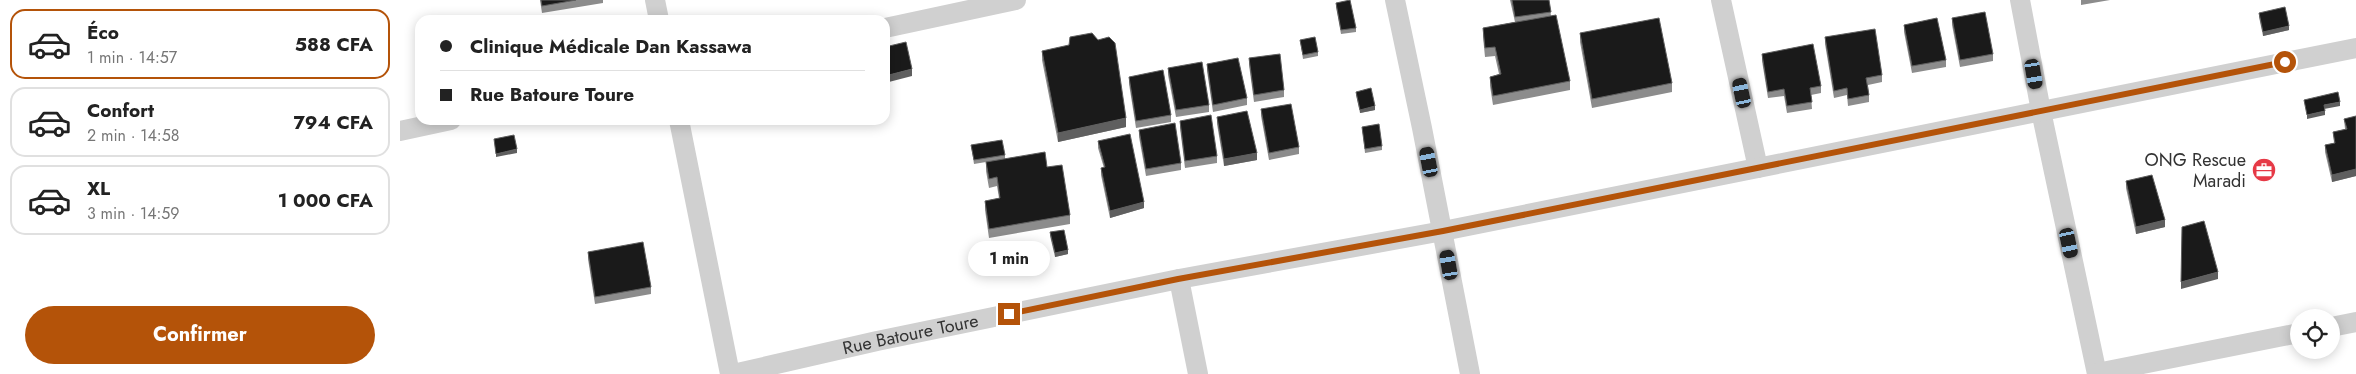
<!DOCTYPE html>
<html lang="fr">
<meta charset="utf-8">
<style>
body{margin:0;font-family:Jost,sans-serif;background:#f2f2f2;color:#222;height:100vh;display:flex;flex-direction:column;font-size:19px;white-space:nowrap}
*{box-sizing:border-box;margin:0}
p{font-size:16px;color:#767676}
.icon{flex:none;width:28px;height:28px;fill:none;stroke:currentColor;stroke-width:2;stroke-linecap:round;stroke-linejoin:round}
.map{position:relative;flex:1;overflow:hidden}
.details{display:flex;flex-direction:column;background:#fff;width:400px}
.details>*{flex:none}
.top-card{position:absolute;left:15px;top:15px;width:475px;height:110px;border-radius:15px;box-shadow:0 2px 12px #0003;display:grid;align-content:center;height:110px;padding:0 25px;background:#fff}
.fabs{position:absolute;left:1890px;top:309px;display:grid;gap:10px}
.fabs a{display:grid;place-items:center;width:50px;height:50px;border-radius:50%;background:#fff;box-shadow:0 2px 12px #0003;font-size:25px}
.end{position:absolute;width:22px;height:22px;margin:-11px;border:6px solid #b45309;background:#fff;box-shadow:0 0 0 2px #fff}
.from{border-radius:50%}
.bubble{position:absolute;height:35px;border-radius:18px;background:#fff;box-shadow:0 2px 12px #0003;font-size:16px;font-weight:700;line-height:35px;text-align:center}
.car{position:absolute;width:15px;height:30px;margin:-15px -8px;border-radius:6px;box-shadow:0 0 4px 1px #0007;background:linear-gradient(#222 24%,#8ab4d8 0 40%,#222 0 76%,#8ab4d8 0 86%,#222 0)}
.top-card b{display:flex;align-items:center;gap:18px;height:48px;font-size:19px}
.top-card b+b{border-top:1px solid #e0e0e0}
.top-card i{width:12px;height:12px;background:#222}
ul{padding:9px 0 0;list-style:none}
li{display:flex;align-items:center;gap:15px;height:70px;margin:0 10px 8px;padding:0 15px;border:2px solid #e0e0e0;border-radius:15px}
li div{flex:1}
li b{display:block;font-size:19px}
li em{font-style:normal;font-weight:700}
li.selected{border-color:#b45309}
li>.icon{width:45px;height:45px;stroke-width:1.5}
.button{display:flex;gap:10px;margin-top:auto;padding:10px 25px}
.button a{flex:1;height:58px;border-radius:30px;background:#b45309;color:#fff;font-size:20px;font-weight:700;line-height:58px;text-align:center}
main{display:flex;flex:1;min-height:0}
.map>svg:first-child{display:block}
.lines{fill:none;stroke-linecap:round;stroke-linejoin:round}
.minor{stroke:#d0d0d0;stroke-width:20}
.wall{fill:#8c8c8c}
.shaded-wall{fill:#5f5f5f}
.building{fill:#1a1a1a;stroke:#5f5f5f}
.route{stroke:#b45309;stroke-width:6}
.labels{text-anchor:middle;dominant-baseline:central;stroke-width:5;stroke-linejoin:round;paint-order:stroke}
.poi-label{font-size:18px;fill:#333;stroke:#fff;text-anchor:end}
.street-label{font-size:18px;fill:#333;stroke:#fff}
</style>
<main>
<section class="details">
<ul>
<li class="selected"><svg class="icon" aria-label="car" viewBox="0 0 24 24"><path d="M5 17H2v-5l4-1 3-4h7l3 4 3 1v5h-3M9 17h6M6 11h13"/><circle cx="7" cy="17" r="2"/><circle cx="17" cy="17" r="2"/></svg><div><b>Éco</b><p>1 min · 14:57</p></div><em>588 CFA</em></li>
<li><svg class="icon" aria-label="car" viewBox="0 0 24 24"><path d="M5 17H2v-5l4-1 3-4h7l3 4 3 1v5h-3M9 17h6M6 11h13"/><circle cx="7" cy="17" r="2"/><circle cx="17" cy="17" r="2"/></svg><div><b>Confort</b><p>2 min · 14:58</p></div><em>794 CFA</em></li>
<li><svg class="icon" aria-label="car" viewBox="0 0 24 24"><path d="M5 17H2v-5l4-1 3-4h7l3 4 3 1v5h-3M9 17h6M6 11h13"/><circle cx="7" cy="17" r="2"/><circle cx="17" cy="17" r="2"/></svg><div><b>XL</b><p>3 min · 14:59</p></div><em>1 000 CFA</em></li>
</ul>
<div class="button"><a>Confirmer</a></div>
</section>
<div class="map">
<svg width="1956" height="374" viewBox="0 0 1956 374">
<rect width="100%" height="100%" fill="#fff"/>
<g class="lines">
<g class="minor">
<path d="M255 0 259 20"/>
<path d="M995 0 1022 128 1070 374"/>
<path d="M1321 0 1358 168"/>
<path d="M1620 0 1641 111 1697 374"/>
<path d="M485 28 616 0"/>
<path d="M279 120 330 374"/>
<path d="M0 131 51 120"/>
<path d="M779 279 798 374"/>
<path d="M1931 327 1956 322"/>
<path d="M1697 373 1899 333"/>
<path id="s1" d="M333 374 477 341 779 279 1043 231 1956 48"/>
</g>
</g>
<path class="wall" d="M140 0H203V3L142 13Z
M1110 0H1149L1151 16 1170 81V90L1093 105 1090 86V77L1099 74 1095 56 1085 57 1083 37V28L1115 22Z
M1681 0H1710L1681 5Z
M936 3 956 28V32L941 34 936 7Z
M1859 13 1889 30 1863 36 1859 17Z
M1552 18 1593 54V61L1560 67 1552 25Z
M1504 25 1546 60V67L1512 73 1504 32Z
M1180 33 1272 83V92L1192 108 1180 42Z
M1425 37 1482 75V82L1468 85 1469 95V102L1448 106 1447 95 1434 98 1425 44Z
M900 40 918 52V56L903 59Z
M642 51 726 127 658 142 642 60Z
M1362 54 1421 86V93L1411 95 1412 109 1387 113 1384 96 1368 98 1362 61Z
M849 58 884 90V97L854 102 849 65Z
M807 64 847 98V105L813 112 807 71Z
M768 68 809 105V112L776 117 768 75Z
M729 77 771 115V122L736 128 729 84Z
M956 92 975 110 960 113 956 95Z
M861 109 899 147V154L869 160 861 116Z
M1956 116V176L1932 182 1925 152V145L1934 143 1933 132 1945 129 1944 119Z
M817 117 857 160 824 166 817 124Z
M780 121 817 156V163L785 168 780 128Z
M962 127 982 146V150L965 153Z
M739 130 781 163V170L746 176 739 137Z
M698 141 744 208 710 218 701 175V168H704L698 148Z
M571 145 605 155V159L647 167 670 215V224L589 238 585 210V201L599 198 597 186 589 188 586 171V162L574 164Z
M1726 181 1765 227 1736 234 1726 188Z
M650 232 668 254 655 257 650 236Z
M188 252 251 287V294L195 304 188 259Z"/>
<path class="shaded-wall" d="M1889 26V30L1863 36V32Z
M512 69V76L485 83V76Z
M1940 102V106L1924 109V105Z
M975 106V110L960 113V110Z
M1925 111V115L1907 119V115Z
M726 118V127L658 142V133Z
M117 149V153L96 157V154Z
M857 153V160L824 166V159Z
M1956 169V176L1932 182V175Z
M744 202V208L710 218V211Z
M1765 220V227L1736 234V227Z
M668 250V254L655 257V253Z
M1818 272V279L1781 289V282Z"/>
<path class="building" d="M141 0H176L142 6Z
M950 0 956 28 941 30 936 3Z
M1112 0H1149L1151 12 1115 17Z
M1885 7 1889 26 1863 32 1859 13Z
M1585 12 1593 54 1560 60 1552 18Z
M1156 15 1170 81 1093 96 1090 77 1101 74 1095 47 1085 48 1083 28Z
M1259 18 1272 83 1192 99 1180 33Z
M1537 18 1546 60 1512 66 1504 25Z
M1475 29 1482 75 1466 78 1469 95 1448 99 1447 88 1434 91 1425 37Z
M692 33 698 40 709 37 715 43 726 118 658 133 642 51 669 45 670 37Z
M915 37 918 52 903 55 900 40Z
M506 42 512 69 485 76V47Z
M1413 44 1421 86 1410 88 1412 102 1387 106 1384 89 1368 92 1362 54Z
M880 54 884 90 854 95 849 58Z
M838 58 847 98 813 105 807 64Z
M802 62 809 105 776 110 768 68Z
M763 70 771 115 736 121 729 77Z
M971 88 975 106 960 110 956 92Z
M1938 92 1940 102 1924 105 1925 111 1907 115 1904 100Z
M891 104 899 147 869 153 861 109Z
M847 111 857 153 824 159 817 117Z
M811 115 817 156 785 161 780 121Z
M1956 116V169L1932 175 1925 145 1935 143 1933 132 1947 129 1944 119Z
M775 123 781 163 746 169 739 130Z
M979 124 982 146 965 149 962 127Z
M730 134 744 202 710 211 701 168 705 167 698 141Z
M114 135 117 149 96 154 94 139Z
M602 140 605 155 574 160 571 145Z
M645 152 647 167 662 165 670 215 589 229 585 201 600 198 597 177 589 179 586 162Z
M1752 175 1765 220 1736 227 1726 181Z
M1804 221 1818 272 1781 282 1782 227Z
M664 230 668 250 655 253 650 232Z
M243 242 251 287 195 297 188 252Z"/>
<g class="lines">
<path class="route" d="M609 314 778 279 1043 231 1885 62"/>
</g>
<defs>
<g id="office-disc" transform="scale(1.25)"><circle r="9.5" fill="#e63946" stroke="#fff"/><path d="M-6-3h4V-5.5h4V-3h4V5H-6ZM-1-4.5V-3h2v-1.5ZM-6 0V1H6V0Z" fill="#fff"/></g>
</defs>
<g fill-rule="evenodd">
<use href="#office-disc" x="1864" y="170"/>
</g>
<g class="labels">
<g class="poi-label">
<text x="1846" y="160">ONG Rescue<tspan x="1846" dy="21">Maradi</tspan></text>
</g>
<g class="street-label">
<text stroke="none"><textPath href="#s1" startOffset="182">Rue Batoure Toure</textPath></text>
</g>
</g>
</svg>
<div class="fabs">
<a><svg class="icon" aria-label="locate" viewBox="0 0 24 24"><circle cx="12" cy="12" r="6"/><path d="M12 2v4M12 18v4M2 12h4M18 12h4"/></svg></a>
</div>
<i class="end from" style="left:1885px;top:62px"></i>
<i class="end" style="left:609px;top:314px"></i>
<div class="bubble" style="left:568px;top:241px;width:82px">1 min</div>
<i class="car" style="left:1634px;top:74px;rotate:170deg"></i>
<i class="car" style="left:1342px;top:93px;rotate:348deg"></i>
<i class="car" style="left:1029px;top:162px;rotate:349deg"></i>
<i class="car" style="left:1669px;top:243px;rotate:168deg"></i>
<i class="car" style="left:1049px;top:265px;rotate:350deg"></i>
<div class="top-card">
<b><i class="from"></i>Clinique Médicale Dan Kassawa</b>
<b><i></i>Rue Batoure Toure</b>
</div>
</div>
</main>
